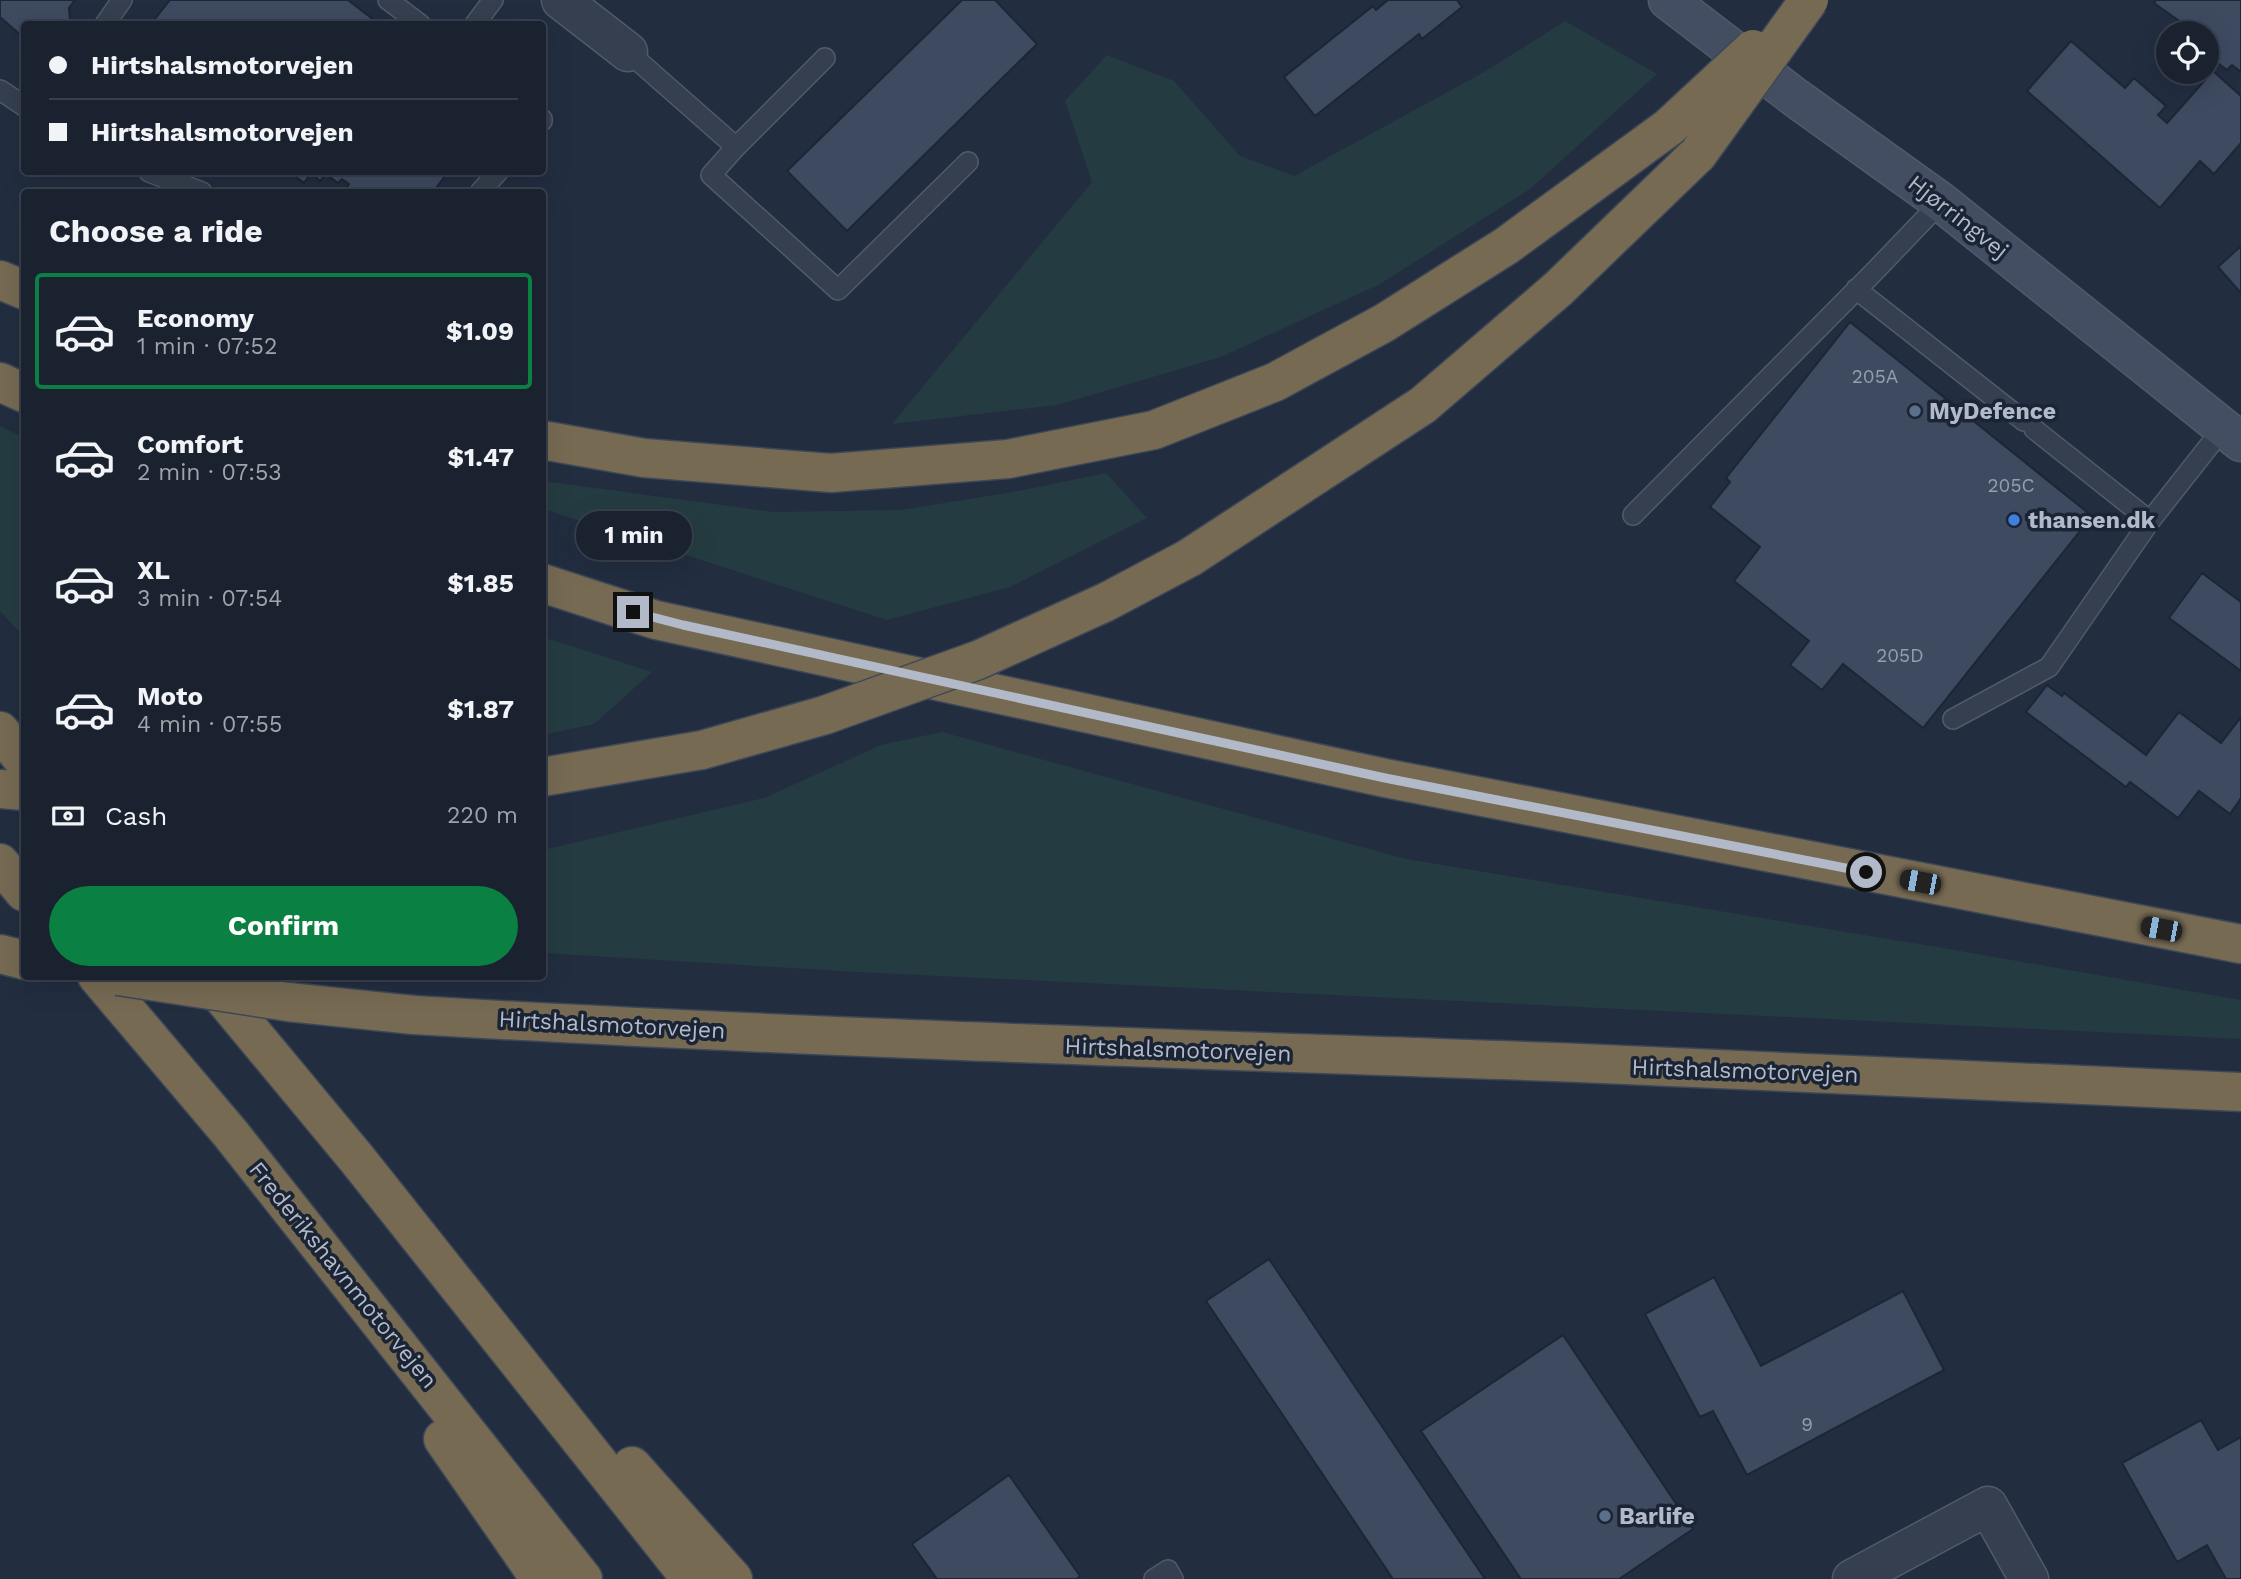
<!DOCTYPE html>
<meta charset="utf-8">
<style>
body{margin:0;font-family:"Work Sans",sans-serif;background:#272f3c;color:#f1f3f6;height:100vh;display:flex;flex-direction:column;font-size:26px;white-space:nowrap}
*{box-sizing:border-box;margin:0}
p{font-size:23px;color:#9fa4ab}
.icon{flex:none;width:38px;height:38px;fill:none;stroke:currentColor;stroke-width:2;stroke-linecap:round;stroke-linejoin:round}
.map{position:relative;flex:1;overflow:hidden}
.drawer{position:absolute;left:21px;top:189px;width:525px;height:791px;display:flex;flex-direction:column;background:#1a2230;border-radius:7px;box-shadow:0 7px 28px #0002,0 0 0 2px #383f4c}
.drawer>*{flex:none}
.banner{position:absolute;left:21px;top:21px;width:525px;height:154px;border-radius:7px;box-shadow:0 7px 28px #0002,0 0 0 2px #383f4c;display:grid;align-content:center;height:154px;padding:0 28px;background:#1a2230}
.fabs{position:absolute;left:2156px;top:21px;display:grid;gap:14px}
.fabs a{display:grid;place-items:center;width:63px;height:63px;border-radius:50%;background:#1a2230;box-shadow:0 7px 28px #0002,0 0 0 2px #383f4c;font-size:35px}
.end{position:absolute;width:32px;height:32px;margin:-16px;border:9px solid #b2baca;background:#111;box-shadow:0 0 0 4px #111}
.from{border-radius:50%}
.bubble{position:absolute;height:49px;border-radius:24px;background:#1a2230;box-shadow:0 7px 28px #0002,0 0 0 2px #383f4c;font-size:23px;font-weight:700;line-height:49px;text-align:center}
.car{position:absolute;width:21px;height:42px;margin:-21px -10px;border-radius:9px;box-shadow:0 0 5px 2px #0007;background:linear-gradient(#222 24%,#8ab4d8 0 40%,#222 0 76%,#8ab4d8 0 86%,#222 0)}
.banner b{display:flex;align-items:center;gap:24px;height:66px;font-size:26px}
.banner b+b{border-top:2px solid #383f4c}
.banner i{width:18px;height:18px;background:#f1f3f6}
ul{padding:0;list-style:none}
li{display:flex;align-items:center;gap:21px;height:116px;margin:0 14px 10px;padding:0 14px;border:4px solid transparent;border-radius:7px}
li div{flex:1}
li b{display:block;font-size:26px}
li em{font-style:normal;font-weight:700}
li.on{border-color:#0b8043}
li>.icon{width:63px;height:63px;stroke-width:1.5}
h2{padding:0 28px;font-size:32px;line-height:84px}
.pay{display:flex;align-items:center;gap:18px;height:77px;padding:0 28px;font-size:26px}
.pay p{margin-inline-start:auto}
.action{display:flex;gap:14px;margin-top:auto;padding:14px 28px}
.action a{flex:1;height:80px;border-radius:42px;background:#0b8043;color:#fff;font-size:28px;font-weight:700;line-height:80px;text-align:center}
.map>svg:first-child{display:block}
.green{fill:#243c41}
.building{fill:#3e4a60;stroke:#1d2636;stroke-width:2}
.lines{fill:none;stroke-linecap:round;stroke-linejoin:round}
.lane-casing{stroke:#515a6a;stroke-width:22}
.street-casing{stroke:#515a6a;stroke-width:41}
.secondary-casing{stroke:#515a6a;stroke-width:41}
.highway-casing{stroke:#3e4757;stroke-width:41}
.lane{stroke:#363f4f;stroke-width:19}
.street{stroke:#363f4f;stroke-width:38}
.secondary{stroke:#444e63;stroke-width:38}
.highway{stroke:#766a53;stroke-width:38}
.highway-bridge-casing{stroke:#3e4757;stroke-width:41;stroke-linecap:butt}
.highway-bridge{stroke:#766a53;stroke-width:38}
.route{stroke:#b2baca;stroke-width:9}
.service-dot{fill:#5c6f8a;stroke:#1b2434;stroke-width:2.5}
.shop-dot{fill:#3f7fe0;stroke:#1b2434;stroke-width:2.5}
.labels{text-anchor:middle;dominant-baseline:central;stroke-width:7;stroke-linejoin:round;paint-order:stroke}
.number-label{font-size:19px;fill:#959eb0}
.street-label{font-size:23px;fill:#b2baca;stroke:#1b2434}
.poi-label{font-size:23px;font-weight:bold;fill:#b2baca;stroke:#1b2434;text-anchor:start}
</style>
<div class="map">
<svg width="2241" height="1579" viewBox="0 0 2241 1579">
<rect width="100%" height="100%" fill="#222d40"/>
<path class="green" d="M1565 21 1657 74 1530 189 1380 284 1221 357 1057 405 892 424 1092 182 1065 101 1107 55 1174 81 1240 156 1294 176 1486 71Z
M0 426 24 438V637L0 611Z
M1106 473 1147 518 1010 587 887 620 543 509V481L774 512 901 510 1013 492Z
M542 637H543L652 672 594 724 543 735Z
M942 732 1406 859 1943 948 2241 1000V1039L859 972 543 953V850L764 798 881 745Z"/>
<path class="building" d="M0 0H75L69 8 70 20 66 24H24V38L0 17Z
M170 0H348L379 24H151Z
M962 0H995L1037 44 847 231 787 171Z
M1388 0H1457L1462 7 1422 39 1419 34 1315 116 1284 77 1373 6 1376 10Z
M2156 0H2241V72L2232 65 2227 70 2207 55V33H2189L2180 26 2182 23 2154 3Z
M2071 41 2125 88 2134 78 2166 106 2158 115 2167 123 2213 71 2241 96V143L2214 174 2200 161 2160 208 2027 91Z
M290 172H327L320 181 311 173 304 183Z
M333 172H448L433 192H351L346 189 349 184 342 179 338 183 330 177Z
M2241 246V293L2218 267Z
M1850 322 2092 516 1923 728 1843 664 1822 690 1790 665 1809 641 1734 581 1760 547 1710 507 1730 482 1726 478Z
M2202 573 2241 602V671L2169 618Z
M2047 685 2062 696 2064 693 2146 755 2179 712 2221 743 2241 717V798L2230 814 2199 791 2178 818 2130 782 2126 787 2026 712Z
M1269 1259 1485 1579H1393L1206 1301Z
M1714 1277 1761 1366 1903 1291 1944 1370 1747 1475 1713 1411 1700 1417 1645 1314Z
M1563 1335 1693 1529 1619 1579H1521L1421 1431Z
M2201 1420 2218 1450 2241 1437V1579H2226L2207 1545 2177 1562 2122 1463Z
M1009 1475 1080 1576 1077 1579H937L912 1544Z"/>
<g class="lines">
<g class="lane-casing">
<path id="lane" d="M388 0 420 24
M105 24 122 0
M475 24 493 0
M628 52 736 147 825 58
M0 90 24 106
M542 119V121
M736 147 711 175 838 290 968 162
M149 172 202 192
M480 192 498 172
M1856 289 2024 421
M2034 429 2150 521
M1633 515 1872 274 1941 202
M1953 719 2049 667 2150 521 2224 427
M1154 1579 1168 1570 1173 1579"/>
</g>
<g class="street-casing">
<path id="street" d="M561 0 628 52
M1852 1579 1988 1506 2029 1579"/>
</g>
<g class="secondary-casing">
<path id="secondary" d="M1668 0 1796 98 1941 202 2241 442"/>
</g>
<g class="highway-casing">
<path id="highway" d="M0 280 24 290
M0 382 24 393
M542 440 644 458 831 473 1008 459 1154 430 1275 382 1384 323 1506 246 1669 127
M542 583 656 620 1385 778 2241 944
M1106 602 1189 558 1423 405 1558 289 1698 154
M0 731 24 761
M542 777 702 750
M0 789 24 791
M0 863 24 892
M0 954 24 960
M97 976 230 1133 583 1579
M205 976 357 1159 691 1579
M414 1015C802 1038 1191 1049 1580 1063 1800 1072 2021 1083 2241 1092
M443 1439 540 1579
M632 1466 733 1579"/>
</g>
<use href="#lane" class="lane"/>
<use href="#street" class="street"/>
<use href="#secondary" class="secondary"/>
<use href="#highway" class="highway"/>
<g class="highway-bridge-casing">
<path id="highway-bridge" d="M1669 127 1753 49
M1698 154 1809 0
M702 750 825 715 978 660 1106 602
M118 976 288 1002 414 1015"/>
</g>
<use href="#highway-bridge" class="highway-bridge"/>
</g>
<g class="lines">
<path class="route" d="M633 612 683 625 1385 778 1866 872"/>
</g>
<g class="service-dot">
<circle cx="1915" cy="411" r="7"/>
<circle cx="1605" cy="1516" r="7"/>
</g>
<circle class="shop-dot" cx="2014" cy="520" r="7"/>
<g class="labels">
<g class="number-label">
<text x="1875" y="376">205A</text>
<text x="2011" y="485">205C</text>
<text x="1900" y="655">205D</text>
<text x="1807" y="1424">9</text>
</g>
<g class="street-label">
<text transform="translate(1958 217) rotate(38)">Hjørringvej</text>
<text transform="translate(612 1025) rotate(3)">Hirtshalsmotorvejen</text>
<text transform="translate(1178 1050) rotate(2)">Hirtshalsmotorvejen</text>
<text transform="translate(1745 1071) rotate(2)">Hirtshalsmotorvejen</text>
<text transform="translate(343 1275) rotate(51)">Frederikshavnmotorvejen</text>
</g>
<g class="poi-label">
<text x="1929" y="411">MyDefence</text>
<text x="2028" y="520">thansen.dk</text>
<text x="1619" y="1516">Barlife</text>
</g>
</g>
</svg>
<div class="fabs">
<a><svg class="icon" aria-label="locate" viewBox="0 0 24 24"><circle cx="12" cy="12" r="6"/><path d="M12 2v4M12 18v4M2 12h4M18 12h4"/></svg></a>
</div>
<i class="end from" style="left:1866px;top:872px"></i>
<i class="end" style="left:633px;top:612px"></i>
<div class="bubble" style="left:576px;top:511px;width:116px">1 min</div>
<i class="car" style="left:1920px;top:882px;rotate:281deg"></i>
<i class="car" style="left:2161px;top:929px;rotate:281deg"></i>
<div class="banner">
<b><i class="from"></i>Hirtshalsmotorvejen</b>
<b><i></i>Hirtshalsmotorvejen</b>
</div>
<section class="drawer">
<h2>Choose a ride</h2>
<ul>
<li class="on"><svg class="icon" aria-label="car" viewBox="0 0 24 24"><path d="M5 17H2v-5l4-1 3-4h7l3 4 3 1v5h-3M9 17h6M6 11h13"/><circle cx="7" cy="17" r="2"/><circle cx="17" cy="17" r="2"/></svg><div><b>Economy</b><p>1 min · 07:52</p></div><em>$1.09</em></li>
<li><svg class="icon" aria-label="car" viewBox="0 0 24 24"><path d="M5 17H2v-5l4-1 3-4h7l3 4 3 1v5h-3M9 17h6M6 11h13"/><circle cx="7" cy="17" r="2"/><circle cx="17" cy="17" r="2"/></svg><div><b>Comfort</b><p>2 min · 07:53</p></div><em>$1.47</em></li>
<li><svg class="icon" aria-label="car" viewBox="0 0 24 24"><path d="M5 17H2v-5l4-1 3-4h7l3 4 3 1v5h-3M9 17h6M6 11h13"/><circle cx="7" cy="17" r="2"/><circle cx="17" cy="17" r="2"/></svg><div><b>XL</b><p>3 min · 07:54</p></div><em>$1.85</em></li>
<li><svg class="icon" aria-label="car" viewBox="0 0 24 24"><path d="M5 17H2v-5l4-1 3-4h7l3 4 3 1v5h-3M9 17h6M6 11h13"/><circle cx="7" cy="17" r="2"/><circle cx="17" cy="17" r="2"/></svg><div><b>Moto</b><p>4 min · 07:55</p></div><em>$1.87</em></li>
</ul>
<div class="pay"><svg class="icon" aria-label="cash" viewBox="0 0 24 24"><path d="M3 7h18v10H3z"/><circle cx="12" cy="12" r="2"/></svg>Cash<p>220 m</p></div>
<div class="action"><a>Confirm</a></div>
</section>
</div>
